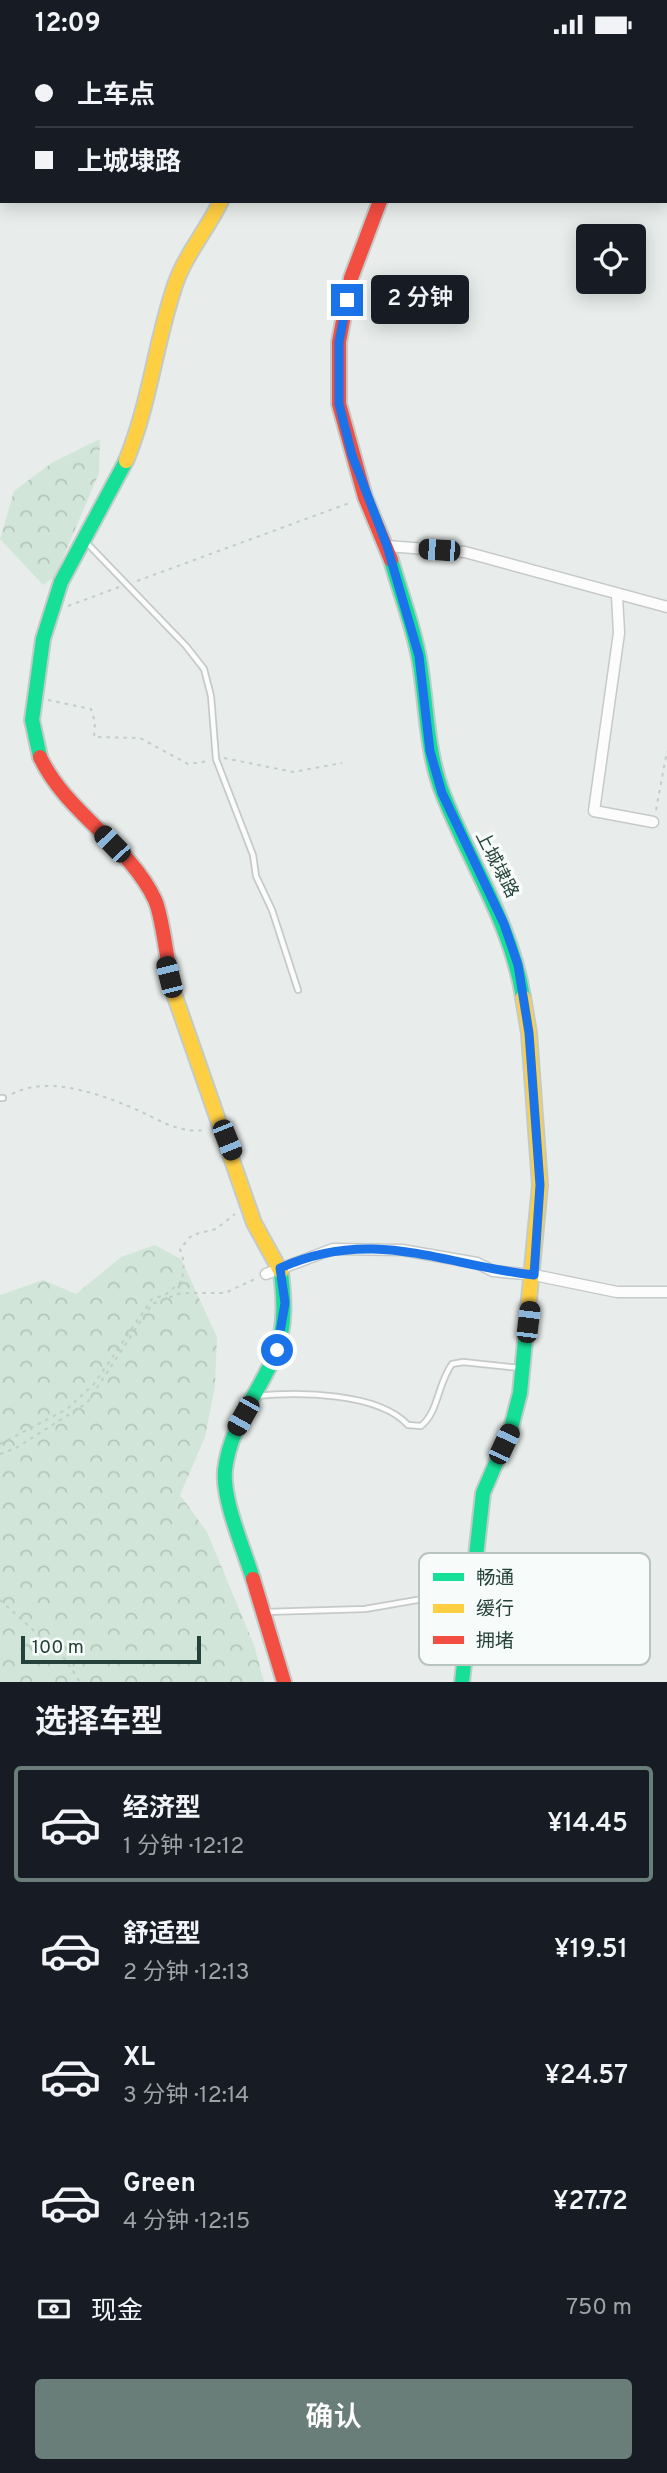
<!DOCTYPE html>
<html lang="zh">
<meta charset="utf-8">
<style>
body{margin:0;font-family:Overpass,"Noto Sans SC",sans-serif;background:#20242c;color:#f1f3f6;height:100vh;display:flex;flex-direction:column;font-size:26px;white-space:nowrap}
*{box-sizing:border-box;margin:0}
p{font-size:23px;color:#9ea1a6}
.icon{flex:none;width:38px;height:38px;fill:none;stroke:currentColor;stroke-width:2;stroke-linecap:round;stroke-linejoin:round}
.map{position:relative;height:1633px;overflow:hidden}
.panel{display:flex;flex-direction:column;background:#171b24;flex:1}
.panel>*{flex:none}
.top-card{position:absolute;left:0px;top:0px;width:668px;height:154px;box-shadow:0 4px 18px #0003;display:grid;align-content:center;height:154px;padding:0 35px;background:#171b24}
.fabs{position:absolute;left:576px;top:175px;display:grid;gap:14px}
.fabs a{display:grid;place-items:center;width:70px;height:70px;border-radius:7px;background:#171b24;box-shadow:0 4px 18px #0003;font-size:35px}
.scale{position:absolute;left:21px;bottom:18px;width:180px;box-sizing:border-box;padding-left:7px;border:4px solid #24423a;border-top:0;font-size:19px;line-height:24px;white-space:nowrap;color:#24423a;-webkit-text-stroke:5px #f7fbf9;paint-order:stroke}
.end{position:absolute;width:32px;height:32px;margin:-16px;border:9px solid #1a73e8;background:#fff;box-shadow:0 0 0 4px #fff}
.from{border-radius:50%}
.bubble{position:absolute;height:49px;border-radius:7px;background:#171b24;box-shadow:0 4px 18px #0003;font-size:23px;font-weight:600;line-height:49px;text-align:center}
.car{position:absolute;width:21px;height:42px;margin:-21px -10px;border-radius:9px;box-shadow:0 0 5px 2px #0007;background:linear-gradient(#222 24%,#8ab4d8 0 40%,#222 0 76%,#8ab4d8 0 86%,#222 0)}
.top-card b{display:flex;align-items:center;gap:24px;height:66px;font-size:26px}
.top-card b+b{border-top:2px solid #363941}
.top-card i{width:18px;height:18px;background:#f1f3f6}
ul{padding:0;list-style:none}
li{display:flex;align-items:center;gap:21px;height:116px;margin:0 14px 10px;padding:0 21px;border:4px solid transparent;border-radius:7px}
li div{flex:1}
li b{display:block;font-size:26px}
li em{font-style:normal;font-weight:600}
li.current{border-color:#697e78}
li>.icon{width:63px;height:63px;stroke-width:1.5}
h2{padding:0 35px;font-size:32px;line-height:84px}
.pay{display:flex;align-items:center;gap:18px;height:77px;padding:0 35px;font-size:26px}
.pay p{margin-inline-start:auto}
.button{display:flex;gap:14px;margin-top:auto;padding:14px 35px}
.button a{flex:1;height:80px;border-radius:7px;background:#697e78;color:#fff;font-size:28px;font-weight:600;line-height:80px;text-align:center}
.status{display:flex;justify-content:space-between;align-items:center;height:49px;padding:0 35px;background:#171b24;direction:ltr}
.status svg{height:19px;fill:currentColor}
.map>svg:first-child{display:block}
.forest{fill:url(#forest-crowns)}
.lines{fill:none;stroke-linecap:round;stroke-linejoin:round}
.lane-casing{stroke:#c5cac8;stroke-width:8}
.street-casing{stroke:#c5cac8;stroke-width:13}
.fast-casing{stroke:#c3cbc8;stroke-width:18}
.slow-casing{stroke:#c3cbc8;stroke-width:18}
.jam-casing{stroke:#c3cbc8;stroke-width:18}
.path{stroke:#c3ccca;stroke-width:2;stroke-dasharray:3.5 5;stroke-linecap:butt}
.lane{stroke:#fcfcfc;stroke-width:4.5}
.street{stroke:#fcfcfc;stroke-width:10}
.fast{stroke:#16e098;stroke-width:14}
.slow{stroke:#ffcf43;stroke-width:14}
.jam{stroke:#f24e42;stroke-width:14}
.route{stroke:#1a73e8;stroke-width:9}
.labels{text-anchor:middle;dominant-baseline:central;stroke-width:7;stroke-linejoin:round;paint-order:stroke}
.street-label{font-size:18px;fill:#24423a;stroke:#f7fbf9}
.key{fill:#f7fbf9;stroke:#b8c4c0;stroke-width:2}
.key-label{font-size:19px;fill:#24423a}
</style>
<div class="status"><b>12:09</b><svg viewBox="0 0 49 12"><path d="M0 12V9h3v3zM5 12V6h3v6zM10 12V3h3v9zM15 12V0h3v12zM26 1h20v11H26zM47 4h2v5h-2z"/></svg></div>
<div class="map">
<svg width="667" height="1633" viewBox="0 0 667 1633">
<defs>
<pattern id="forest-crowns" width="20" height="18" patternUnits="userSpaceOnUse" patternTransform="scale(1.75)"><rect width="20" height="18" fill="#d1e6d8"/><path d="M2 6a3 3 0 1 1 6 0M12 15a3 3 0 1 1 6 0" fill="none" stroke="#b3c6ba"/></pattern>
</defs>
<rect width="100%" height="100%" fill="#e8edeb"/>
<path class="forest" d="M100 390 99 424 55 528 43 536 0 490 14 442 53 413Z
M155 1196 181 1210 217 1288 215 1337 205 1388 180 1446 207 1483 254 1596 264 1633H0V1246L43 1231 76 1245 121 1208Z"/>
<g class="lines">
<g class="lane-casing">
<path id="lane" d="M85 492 186 597 204 620 211 647 216 710 253 806 256 827 272 861 298 941
M0 1049H3
M255 1347C298 1343 378 1343 408 1376L421 1377C439 1362 437 1336 452 1315L463 1313 520 1319
M265 1563 365 1560 417 1551 468 1548"/>
</g>
<g class="street-casing">
<path id="street" d="M165 2V0
M448 2 449 0
M387 497 465 503 667 558
M617 546 619 584 594 762 653 773
M266 1225 333 1200 402 1201 477 1214 493 1222 534 1226 617 1243H667"/>
</g>
<g class="fast-casing">
<path id="fast" d="M391 511C400 543 413 576 419 609 427 654 426 702 443 745 470 814 511 874 523 948
M40 708 32 671 43 590 61 533 126 412
M253 1530C244 1500 222 1451 225 1421 230 1376 260 1343 276 1303 286 1277 284 1249 281 1223
M462 1633 483 1444 511 1379 520 1344 528 1261"/>
</g>
<g class="slow-casing">
<path id="slow" d="M126 412C150 354 155 295 175 236 185 206 207 181 221 152
M173 942 254 1174 281 1223
M523 948 529 984 540 1136 528 1261"/>
</g>
<g class="jam-casing">
<path id="jam" d="M380 152 351 229 339 293V355L365 448 391 511
M40 708C66 764 129 795 155 851 163 868 168 920 173 942
M253 1530 284 1633"/>
</g>
<path class="path" d="M137 532 352 453
M68 557 119 538
M48 651 91 660 95 673 94 688 140 689 188 715 208 712
M224 709 293 723 342 714
M656 761 667 702
M12 1045C46 1027 94 1043 128 1057 156 1068 175 1085 206 1081
M0 1395 67 1360 94 1335 152 1250 165 1246 182 1232 184 1213 180 1200 192 1186 216 1180 235 1165
M0 1405 16 1399 87 1354 152 1255 181 1244H225L255 1230
M0 1551 65 1610 80 1633"/>
<use href="#lane" class="lane"/>
<use href="#street" class="street"/>
<use href="#fast" class="fast"/>
<use href="#slow" class="slow"/>
<use href="#jam" class="jam"/>
</g>
<g class="lines">
<path class="route" d="M277 1301 285 1254 280 1219C373 1177 442 1216 534 1226L540 1136 529 984 518 916 504 875 442 744 430 702 419 607 387 497 352 406 339 355V293L347 251"/>
</g>
<g class="labels">
<g class="street-label">
<text transform="translate(496 816) rotate(63)">上城埭路</text>
</g>
</g>
<rect x="419" y="1504" width="231" height="112" rx="10" class="key"/>
<rect x="433" y="1524" width="31" height="8" fill="#16e098"/>
<rect x="433" y="1555" width="31" height="9" fill="#ffcf43"/>
<rect x="433" y="1587" width="31" height="8" fill="#f24e42"/>
<g class="key-label">
<text x="476" y="1535">畅通</text>
<text x="476" y="1566">缓行</text>
<text x="476" y="1598">拥堵</text>
</g>
</svg>
<div class="fabs">
<a><svg class="icon" aria-label="locate" viewBox="0 0 24 24"><circle cx="12" cy="12" r="6"/><path d="M12 2v4M12 18v4M2 12h4M18 12h4"/></svg></a>
</div>
<div class="scale">100 m</div>
<i class="end from" style="left:277px;top:1301px"></i>
<i class="end" style="left:347px;top:251px"></i>
<div class="bubble" style="left:371px;top:226px;width:98px">2 分钟</div>
<i class="car" style="left:439px;top:501px;rotate:274deg"></i>
<i class="car" style="left:112px;top:795px;rotate:316deg"></i>
<i class="car" style="left:169px;top:928px;rotate:346deg"></i>
<i class="car" style="left:227px;top:1091px;rotate:158deg"></i>
<i class="car" style="left:528px;top:1273px;rotate:7deg"></i>
<i class="car" style="left:243px;top:1367px;rotate:209deg"></i>
<i class="car" style="left:504px;top:1395px;rotate:25deg"></i>
<div class="top-card">
<b><i class="from"></i>上车点</b>
<b><i></i>上城埭路</b>
</div>
</div>
<section class="panel">
<h2>选择车型</h2>
<ul>
<li class="current"><svg class="icon" aria-label="car" viewBox="0 0 24 24"><path d="M5 17H2v-5l4-1 3-4h7l3 4 3 1v5h-3M9 17h6M6 11h13"/><circle cx="7" cy="17" r="2"/><circle cx="17" cy="17" r="2"/></svg><div><b>经济型</b><p>1 分钟 · 12:12</p></div><em>¥14.45</em></li>
<li><svg class="icon" aria-label="car" viewBox="0 0 24 24"><path d="M5 17H2v-5l4-1 3-4h7l3 4 3 1v5h-3M9 17h6M6 11h13"/><circle cx="7" cy="17" r="2"/><circle cx="17" cy="17" r="2"/></svg><div><b>舒适型</b><p>2 分钟 · 12:13</p></div><em>¥19.51</em></li>
<li><svg class="icon" aria-label="car" viewBox="0 0 24 24"><path d="M5 17H2v-5l4-1 3-4h7l3 4 3 1v5h-3M9 17h6M6 11h13"/><circle cx="7" cy="17" r="2"/><circle cx="17" cy="17" r="2"/></svg><div><b>XL</b><p>3 分钟 · 12:14</p></div><em>¥24.57</em></li>
<li><svg class="icon" aria-label="car" viewBox="0 0 24 24"><path d="M5 17H2v-5l4-1 3-4h7l3 4 3 1v5h-3M9 17h6M6 11h13"/><circle cx="7" cy="17" r="2"/><circle cx="17" cy="17" r="2"/></svg><div><b>Green</b><p>4 分钟 · 12:15</p></div><em>¥27.72</em></li>
</ul>
<div class="pay"><svg class="icon" aria-label="cash" viewBox="0 0 24 24"><path d="M3 7h18v10H3z"/><circle cx="12" cy="12" r="2"/></svg>现金<p>750 m</p></div>
<div class="button"><a>确认</a></div>
</section>
